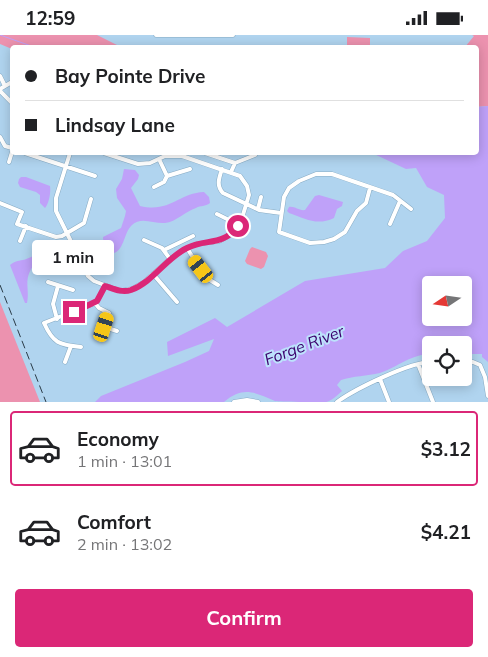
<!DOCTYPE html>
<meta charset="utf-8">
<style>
body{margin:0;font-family:Mulish,sans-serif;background:#f6f6f6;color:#202124;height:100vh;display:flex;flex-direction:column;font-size:19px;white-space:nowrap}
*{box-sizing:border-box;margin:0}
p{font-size:16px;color:#757577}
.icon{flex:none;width:28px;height:28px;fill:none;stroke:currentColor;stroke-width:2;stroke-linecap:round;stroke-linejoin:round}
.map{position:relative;height:367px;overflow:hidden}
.sheet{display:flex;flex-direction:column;background:#fff;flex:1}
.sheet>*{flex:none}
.guide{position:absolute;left:10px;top:10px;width:469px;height:110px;border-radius:5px;box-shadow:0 2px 12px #0003;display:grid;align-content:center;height:110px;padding:0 15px;background:#fff}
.needle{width:32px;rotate:257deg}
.fabs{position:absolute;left:422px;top:241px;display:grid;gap:10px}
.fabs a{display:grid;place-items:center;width:50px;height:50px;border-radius:5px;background:#fff;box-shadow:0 2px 12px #0003;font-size:25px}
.end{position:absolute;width:22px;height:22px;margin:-11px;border:6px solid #db2777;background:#fff;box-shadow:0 0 0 2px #fff}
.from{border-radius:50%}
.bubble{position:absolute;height:35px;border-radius:5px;background:#fff;box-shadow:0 2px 12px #0003;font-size:16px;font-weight:700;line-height:35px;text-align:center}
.car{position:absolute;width:15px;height:30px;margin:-15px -8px;border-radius:6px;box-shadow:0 0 4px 1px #0007;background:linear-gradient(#f5c518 24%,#345 0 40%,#f5c518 0 76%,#345 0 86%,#f5c518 0)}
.guide b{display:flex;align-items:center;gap:18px;height:48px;font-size:19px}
.guide b+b{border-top:1px solid #e0e0e0}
.guide i{width:12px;height:12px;background:#202124}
ul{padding:9px 0 0;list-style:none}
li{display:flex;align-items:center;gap:15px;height:75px;margin:0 10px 8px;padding:0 5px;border:2px solid transparent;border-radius:5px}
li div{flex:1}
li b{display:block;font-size:19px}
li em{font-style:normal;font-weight:700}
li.current{border-color:#db2777}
li>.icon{width:45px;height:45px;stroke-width:1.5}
.cta{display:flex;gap:10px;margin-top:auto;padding:10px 15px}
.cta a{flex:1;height:58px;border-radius:5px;background:#db2777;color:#fff;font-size:20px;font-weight:700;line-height:58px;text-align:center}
.status{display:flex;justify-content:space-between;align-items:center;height:35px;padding:0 25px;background:#fff;direction:ltr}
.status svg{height:14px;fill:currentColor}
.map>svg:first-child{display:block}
.green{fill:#ec92af}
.water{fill:#bfa1f9;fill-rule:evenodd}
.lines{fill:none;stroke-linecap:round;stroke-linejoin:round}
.stream{stroke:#bfa1f9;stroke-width:1}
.minor-casing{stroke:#87abc4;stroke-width:5}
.minor{stroke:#fff;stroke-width:4}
.rail{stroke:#2a3b47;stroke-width:1;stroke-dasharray:8 4;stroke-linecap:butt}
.route{stroke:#db2777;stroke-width:6}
.labels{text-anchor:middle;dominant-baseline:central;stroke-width:4;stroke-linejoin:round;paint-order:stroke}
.water-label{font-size:16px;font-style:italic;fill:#3b006d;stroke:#bde2fc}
</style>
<div class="status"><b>12:59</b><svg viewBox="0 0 49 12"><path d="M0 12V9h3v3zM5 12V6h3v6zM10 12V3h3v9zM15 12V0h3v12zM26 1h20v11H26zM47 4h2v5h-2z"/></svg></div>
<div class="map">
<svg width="488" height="367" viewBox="0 0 488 367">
<rect width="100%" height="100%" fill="#b0d4ef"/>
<path class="green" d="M0 0H97L121 12H12V14L0 9Z
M472 0H488V71L476 72V12H465L474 1Z
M347 2 370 3V12H347Z
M252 212 266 217 268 221 264 232 261 234 247 229 245 226 250 214Z
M0 267 40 367H0Z"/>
<path class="water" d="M488 71V327L482 322V319H464V310H431V319C411 319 398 332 380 338 367 341 353 341 341 345L337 350 342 356C338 360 331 366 326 367 319 367 279 367 275 366 254 357 243 351 224 367H95L101 361 185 327 209 316 214 304 168 321 167 307 215 283 227 292 305 246 385 233 403 216 427 206 445 183 444 160 427 152 416 133 406 134 372 118H476V72ZM431 250H464V282H431Z
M124 134 135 135 139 140 138 144 131 153 140 171C171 178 178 158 204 157L209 162 210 168C205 172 201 170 196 173 186 176 176 187 165 188 154 189 141 181 132 190 123 198 125 218 110 219L104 214 103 202 121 193 125 181 126 176 117 163 116 154 122 144Z
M21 142H26L50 151C51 157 49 169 45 173L40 168V160L36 157 20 152 18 148 19 144Z
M319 160 343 167 342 171 337 174 334 183C317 191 306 184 289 178L287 176 289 172C295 171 299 176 305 175L315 161Z
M64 214 70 223V227C59 232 48 225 33 231 23 246 30 253 27 268H25L10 230C15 226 17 226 23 225 32 223 34 217 44 224L54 223 61 215Z"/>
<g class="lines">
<path class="stream" d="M0 0 34 12"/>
<g class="minor-casing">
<path id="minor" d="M156 0H233
M0 41 5 51 0 54
M5 51 12 47
M0 56 12 68
M0 102 5 111 12 113
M25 118 95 141
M70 118 56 163V176L88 241 94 246 120 256 132 254 143 248 170 224 187 213 197 209 219 206 232 199 242 183 249 160 247 151 240 141 182 121H165L150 128 138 129 104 118
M205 118 235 128
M159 124 167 141
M9 127 12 117
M222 134C219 143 216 151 223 158L259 175 281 178
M231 137 235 128 255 120
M154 152 164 147 167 141 190 134
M370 153 366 168 357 176 345 197 334 204 324 207 310 208 279 197 284 162 289 153 299 146 316 139H332L393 160 411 174
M0 168 22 177 17 189 56 202 62 201 84 188 91 164
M258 174 261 162
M217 179 239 190
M390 189 400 166
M144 205 162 213 170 224
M20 206 26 191
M187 213 205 242 218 250
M164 215 193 201
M153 239 177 267
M48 247 73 255
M95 268 99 273 109 278 104 292 117 296
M57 284 53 269 58 251
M81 312C59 310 53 308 44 288L95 268 99 263 105 251
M65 327 71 311
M464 327H473L480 330 485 342 488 361
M418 329 433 367
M380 344 389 367
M234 367 247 365 258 367
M337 367C355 354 410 327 431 327"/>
</g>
<use href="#minor" class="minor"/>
<path class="rail" d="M0 250 46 367"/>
</g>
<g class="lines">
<path class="route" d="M74 277 97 266 105 251C114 254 122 258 131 255 153 247 166 223 187 213 207 203 222 212 238 191"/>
</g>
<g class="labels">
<g class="water-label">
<text transform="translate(304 310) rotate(-21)">Forge River</text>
</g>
</g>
</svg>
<div class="fabs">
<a><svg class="needle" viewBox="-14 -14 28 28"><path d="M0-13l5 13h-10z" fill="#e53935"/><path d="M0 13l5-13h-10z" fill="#757577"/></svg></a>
<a><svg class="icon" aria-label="locate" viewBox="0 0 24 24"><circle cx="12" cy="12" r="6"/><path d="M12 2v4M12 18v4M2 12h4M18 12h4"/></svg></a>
</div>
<i class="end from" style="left:238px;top:191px"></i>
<i class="end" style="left:74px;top:277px"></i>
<div class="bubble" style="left:32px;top:205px;width:82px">1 min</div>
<i class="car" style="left:201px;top:234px;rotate:322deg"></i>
<i class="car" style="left:104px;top:292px;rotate:18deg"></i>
<div class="guide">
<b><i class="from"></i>Bay Pointe Drive</b>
<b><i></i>Lindsay Lane</b>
</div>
</div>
<section class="sheet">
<ul>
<li class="current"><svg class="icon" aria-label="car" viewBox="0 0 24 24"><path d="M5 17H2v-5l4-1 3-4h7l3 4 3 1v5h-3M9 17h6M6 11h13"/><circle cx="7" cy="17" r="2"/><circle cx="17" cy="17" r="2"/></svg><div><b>Economy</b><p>1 min · 13:01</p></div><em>$3.12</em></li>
<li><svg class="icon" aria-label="car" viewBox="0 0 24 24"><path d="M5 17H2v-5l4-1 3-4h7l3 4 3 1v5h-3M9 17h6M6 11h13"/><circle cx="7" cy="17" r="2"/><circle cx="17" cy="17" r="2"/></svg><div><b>Comfort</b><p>2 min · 13:02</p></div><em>$4.21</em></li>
</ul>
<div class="cta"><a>Confirm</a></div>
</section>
